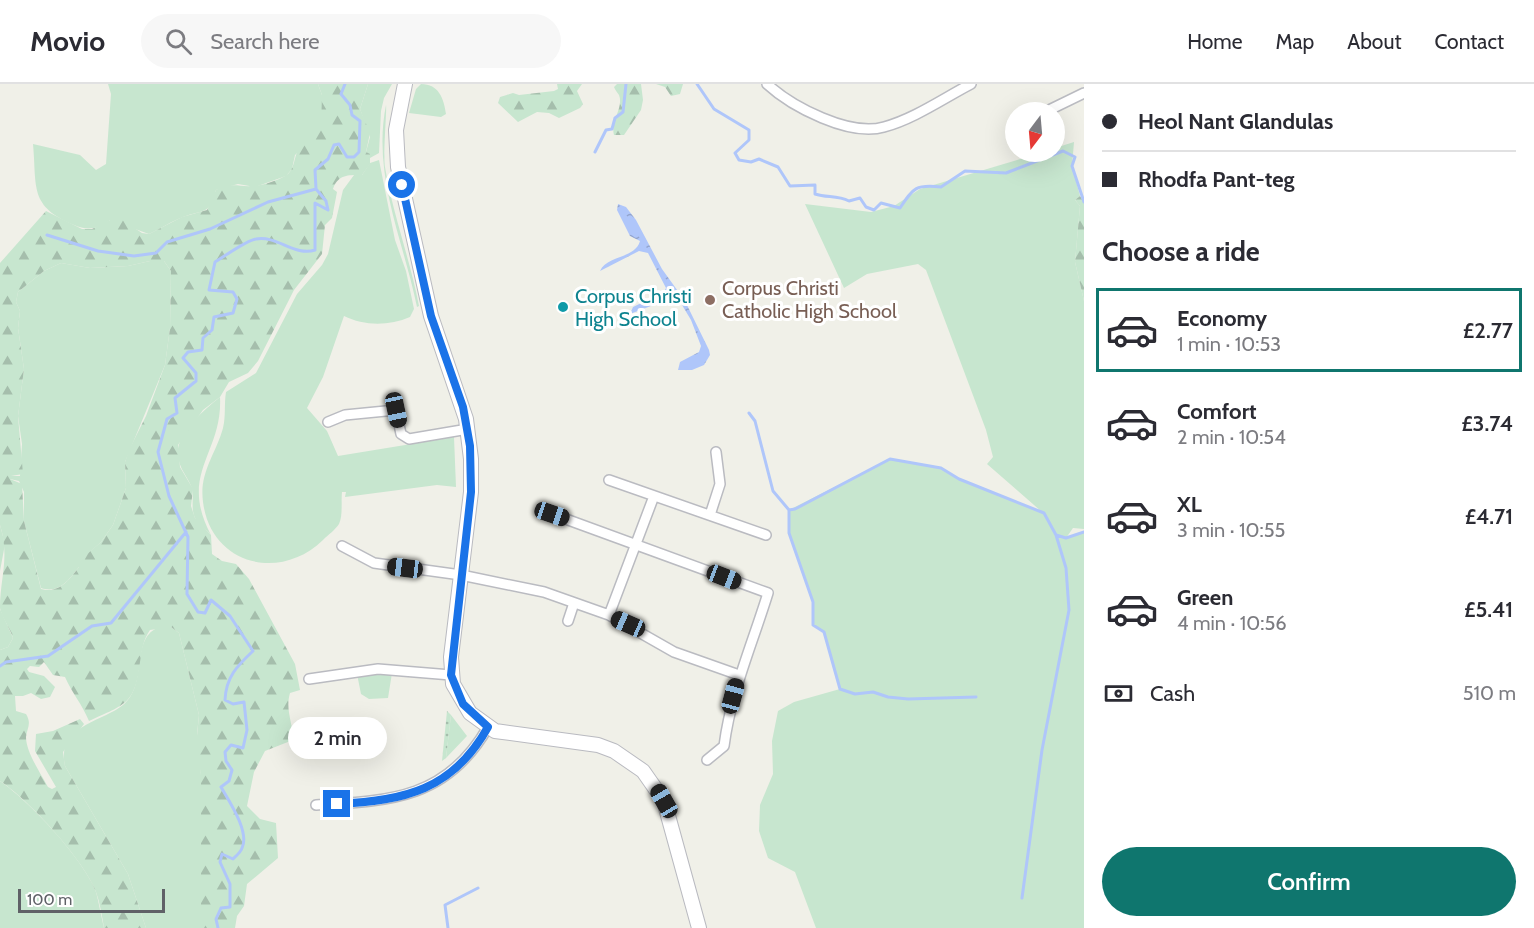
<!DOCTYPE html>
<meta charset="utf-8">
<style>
body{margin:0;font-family:Cabin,sans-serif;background:#f7f7f7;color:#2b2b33;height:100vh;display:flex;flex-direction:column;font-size:22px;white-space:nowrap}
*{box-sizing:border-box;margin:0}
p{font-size:20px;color:#7c7c81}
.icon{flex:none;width:33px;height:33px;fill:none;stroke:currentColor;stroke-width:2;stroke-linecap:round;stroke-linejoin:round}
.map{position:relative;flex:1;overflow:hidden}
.drawer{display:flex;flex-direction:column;background:#fff;width:450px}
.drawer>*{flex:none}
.top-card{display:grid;align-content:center;height:132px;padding:0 18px;background:#fff}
.needle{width:39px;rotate:196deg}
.controls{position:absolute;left:1005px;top:18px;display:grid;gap:12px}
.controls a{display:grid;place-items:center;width:60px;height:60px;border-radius:50%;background:#fff;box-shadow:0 6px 24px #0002;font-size:30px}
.scale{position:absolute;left:18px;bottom:15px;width:147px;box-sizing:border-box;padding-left:6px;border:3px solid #5f6167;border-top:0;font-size:16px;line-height:21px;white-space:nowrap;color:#5f6167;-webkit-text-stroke:4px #fff;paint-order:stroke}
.end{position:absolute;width:27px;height:27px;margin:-14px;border:8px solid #1a73e8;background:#fff;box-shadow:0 0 0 3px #fff}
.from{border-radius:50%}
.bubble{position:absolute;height:42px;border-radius:21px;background:#fff;box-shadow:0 6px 24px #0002;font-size:20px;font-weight:600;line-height:42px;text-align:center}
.car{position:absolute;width:18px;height:36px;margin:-18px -9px;border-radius:8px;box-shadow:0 0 4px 2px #0007;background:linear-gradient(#222 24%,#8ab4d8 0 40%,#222 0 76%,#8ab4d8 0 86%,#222 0)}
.top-card b{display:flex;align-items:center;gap:21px;height:57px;font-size:22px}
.top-card b+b{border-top:2px solid #e1e1e2}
.top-card i{width:15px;height:15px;background:#2b2b33}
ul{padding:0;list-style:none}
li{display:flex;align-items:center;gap:18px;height:84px;margin:0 12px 9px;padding:0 6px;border:3px solid transparent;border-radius:0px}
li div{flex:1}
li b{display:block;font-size:22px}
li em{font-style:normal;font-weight:600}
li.selected{border-color:#0f766e}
li>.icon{width:54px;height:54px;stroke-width:1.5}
h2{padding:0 18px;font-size:27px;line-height:72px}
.pay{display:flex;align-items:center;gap:15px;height:66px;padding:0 18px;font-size:22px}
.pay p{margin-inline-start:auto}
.action{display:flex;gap:12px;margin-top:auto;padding:12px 18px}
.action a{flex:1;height:69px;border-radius:36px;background:#0f766e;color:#fff;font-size:24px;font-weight:600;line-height:69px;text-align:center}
header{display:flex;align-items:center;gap:36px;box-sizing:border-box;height:84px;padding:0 30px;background:#fff;border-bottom:2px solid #e1e1e2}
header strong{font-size:28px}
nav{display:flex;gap:33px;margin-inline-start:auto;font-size:21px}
.search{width:420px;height:54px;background:#f7f7f7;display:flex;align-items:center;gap:15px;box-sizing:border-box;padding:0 21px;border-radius:33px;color:#7c7c81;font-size:22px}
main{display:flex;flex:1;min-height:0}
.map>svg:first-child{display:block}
.green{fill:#c7e6cf}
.forest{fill:url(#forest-firs);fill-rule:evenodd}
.garden{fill:url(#garden-dots)}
.water{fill:url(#water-ripples)}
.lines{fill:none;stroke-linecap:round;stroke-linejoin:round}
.stream{stroke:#afc6fa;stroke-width:3}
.street-casing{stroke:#babbc1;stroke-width:12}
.secondary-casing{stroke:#b9bac0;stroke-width:16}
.street{stroke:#fff;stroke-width:9}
.secondary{stroke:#fff;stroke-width:14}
.route{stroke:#1a73e8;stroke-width:8}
.education-dot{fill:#8d6e63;stroke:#fff;stroke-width:2}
.culture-dot{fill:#0f9aa8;stroke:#fff;stroke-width:2}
.labels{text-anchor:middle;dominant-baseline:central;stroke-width:6;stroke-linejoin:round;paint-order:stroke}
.education-label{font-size:20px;fill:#785e54;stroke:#fff;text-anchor:start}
.culture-label{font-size:20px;fill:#0d838f;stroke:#fff;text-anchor:start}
</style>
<header>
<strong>Movio</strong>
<div class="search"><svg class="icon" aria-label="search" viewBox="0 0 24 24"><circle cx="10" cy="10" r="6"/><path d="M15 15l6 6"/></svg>Search here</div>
<nav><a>Home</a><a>Map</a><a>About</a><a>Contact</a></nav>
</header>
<main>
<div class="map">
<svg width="1084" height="844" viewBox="0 0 1084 844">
<defs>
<pattern id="forest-firs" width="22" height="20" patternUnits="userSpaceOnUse" patternTransform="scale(1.5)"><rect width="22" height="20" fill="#c7e6cf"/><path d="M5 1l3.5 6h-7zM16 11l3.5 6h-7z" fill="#a5beac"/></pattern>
<pattern id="garden-dots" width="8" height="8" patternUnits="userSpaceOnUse" patternTransform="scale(1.5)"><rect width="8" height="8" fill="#c7e6cf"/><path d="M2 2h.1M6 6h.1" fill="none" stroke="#a5beac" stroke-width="1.8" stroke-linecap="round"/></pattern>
<pattern id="water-ripples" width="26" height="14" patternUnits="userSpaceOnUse" patternTransform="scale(1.5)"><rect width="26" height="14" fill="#afc6fa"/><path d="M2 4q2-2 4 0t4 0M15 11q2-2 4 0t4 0" fill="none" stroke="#92a4ce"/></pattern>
</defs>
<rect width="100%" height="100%" fill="#f0f0e8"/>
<path class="green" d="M108 0H318L322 11V45L295 71 292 85 286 92 255 103 238 100 216 106C209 132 204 125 183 133 172 137 160 145 149 150L110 136C99 145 87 147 74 141 29 122 37 104 33 60L80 71 96 86 106 80 111 10Z
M368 0H392L384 14 381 27 379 69 370 74 366 68 370 53 360 25Z
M421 0C439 0 444 15 446 30L441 33 409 29 416 5Z
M386 21C387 25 383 71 385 83 393 131 410 175 419 222L417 223C403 155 372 91 386 21Z
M1074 58 1072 82 1080 112 1075 116 1080 122 1075 178 1084 217V445L1073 444 1066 454 1084 448V844H816L795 788 768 774 759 747 760 721 773 690 772 657 778 627 794 618 840 605 824 548 813 541V518L789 449V426L890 375 941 384 959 395 1042 428 987 380 993 373 986 346 926 186 918 180 867 190 844 204 805 120 871 128 894 122 920 105 1044 68H1054L1055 64Z
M379 76 395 156 406 187 414 225 410 233C389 242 364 242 344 232L323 293 307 324 327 347 338 372 454 353 456 403 437 401 345 413 346 408H342C341 417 343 432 339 440 335 446 328 451 323 456 280 498 211 481 203 418 199 388 216 370 223 344 226 332 224 320 226 308L256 289 297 210 322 181 328 170 343 106 354 91H362L370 79Z
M150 177H164L171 187 170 244 165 281 125 378 126 404 113 441 101 458 79 478V483C69 496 59 510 41 504L24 437V408L19 397 10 395V392H20L22 360 18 332 24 285 18 244 20 227 16 218 18 208 44 187 61 179 90 184 128 182Z
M220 313C223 370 178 389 211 451 206 444 198 442 195 434 190 423 195 412 191 402 187 392 179 384 178 372 175 350 204 326 220 313Z
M0 441 5 460 0 487Z
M0 525 13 554 8 563 0 566Z
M160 543H171L179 549 199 631 197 650 201 691V844H146L128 790 65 682C56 642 102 638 123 621 149 600 129 553 160 543Z
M392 589 388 614 369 615 361 610 357 590Z
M451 631 467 652 446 674Z
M0 697C29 717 84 775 96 808 99 819 101 832 104 844H0Z"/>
<path class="forest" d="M318 0H368L360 25 370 49 366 68 370 70V80L362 91C349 91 338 90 333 105L337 108 332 134 325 141 322 170 294 206 258 277 248 289 229 298 220 313 203 326 178 361 180 383 193 405 191 422 195 434 211 451 212 470 222 477 236 480 249 495 295 580 300 606 290 609C285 626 293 638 293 656L265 667 254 688 247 722 260 735 276 739 278 774 247 800 244 822 237 832 235 844H201V691L196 662 199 631 179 549 171 543 150 546C143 556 142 566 140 578 135 620 126 620 89 637 82 620 72 609 65 593L53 591 44 578 39 583 30 582 27 585 29 588 44 592 55 603 50 613 41 615 31 609 23 612H15L16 627 26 630C32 640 27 644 26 653 26 668 41 690 48 703L52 705 56 703 35 667 36 650 53 647 80 635 84 640 63 668 65 682 128 790 146 844H104C102 832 100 819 96 808 85 777 28 715 0 697V566L8 563 13 554C10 544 2 534 0 524 0 494 10 473 0 441V179L46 127 82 145H92L110 136 121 135 142 149 149 150 182 133 207 126 216 106C233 98 237 103 253 102 262 102 278 96 285 92 296 86 293 72 300 63 304 56 315 51 321 45L322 11ZM150 177H164L171 187 170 244 165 281 146 332 129 366 125 378 126 404 113 441 101 458 78 478 79 483C69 496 59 510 41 505L24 437 22 400 10 395 11 392 23 390 18 332 24 285 18 244 20 227 16 218 18 208 44 187 61 179 90 184 128 182Z
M557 0H582L577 7 583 20 580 24 559 34 549 29 537 28 518 38 498 19 500 13 513 9 519 11 554 7 558 5Z
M617 0H641L643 16 641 26 624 51H614C610 37 624 24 619 11 617 8 615 6 614 3Z
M656 0H683L680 10 671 12 665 3Z
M1080 112 1084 118V217L1075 178 1080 122 1075 116Z"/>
<path class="garden" d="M447 627 451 631 446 674 442 677Z"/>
<path class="water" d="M618 120 626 123 636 136 662 185 685 217 709 266 710 271 704 281 692 286H678L680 278 699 268 701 262 691 236 676 211 670 210 664 217 630 230 633 223 664 208 666 204 648 169 639 167 600 187C607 171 635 175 640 157L630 152 617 126Z"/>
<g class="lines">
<path class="stream" d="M697 0 714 25 749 46V56L735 69 739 76 751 78 759 75 778 83 790 102 815 101V110C827 114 837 111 849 117L860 114 866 123 874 126 881 119 900 124C913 104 916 100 941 103L965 87 1006 89 1063 67 1075 73 1072 82 1084 118
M595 68 606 46 612 45 615 34 623 28 626 0
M47 151 98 167 134 172 156 169 167 158 210 145 268 118 316 105
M749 329 755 337 773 407 789 426 795 425 890 375 941 384 959 395 1044 429 1056 451 1066 484 1069 526 1042 666 1022 814
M789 426V449L813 518V541L824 548 840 605 855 610 873 608 888 613 908 615 976 613
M1056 451 1066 454 1084 448
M0 582 6 578 48 572 92 542 111 539 186 448
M218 844 216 835 221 824 230 823V800L220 778 222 770 233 775C236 772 241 768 242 764 250 748 229 717 221 703L229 697 232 686 226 677 225 668 231 661 243 664 247 646 244 618 233 620 225 616C226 593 237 582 253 567L230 532 211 516 205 529 198 528 187 510 188 453 169 412 158 368 167 335 177 329 175 314 196 297V289L183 274 188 268 202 266 203 254 212 246 214 233 233 229 237 215 233 208 209 206 215 178C225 172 247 156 256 155 277 151 295 173 315 166V119L328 126 326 117 316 105 315 86 328 75 334 61 339 60 347 73H354L359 68 360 37 352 31 350 21 341 10 345 0
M448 844 445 821 478 804"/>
<g class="street-casing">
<path id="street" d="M767 0C792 23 850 53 884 43 914 35 944 14 971 0
M1045 28 1084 9
M328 338 345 331 396 326 401 350 409 355 468 345
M609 396 766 451
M552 430 768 509C752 561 731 608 724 662L707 676
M710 431 720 400 716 368
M342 462 374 479 461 491 544 508 609 531 674 568 739 591
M609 531 654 412
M568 537 574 519
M309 595 378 585 451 591
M316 721C390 717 447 715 488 643"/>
</g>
<g class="secondary-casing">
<path id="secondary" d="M405 0 396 46 398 83 431 232 466 335 471 375V408L451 573 453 600 470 629 495 647 598 661 614 667 643 687 664 717 699 844"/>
</g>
<use href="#street" class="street"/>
<use href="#secondary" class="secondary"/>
</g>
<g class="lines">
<path class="route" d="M337 720C404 717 453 706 488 643L463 620 451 591 471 408 470 362 463 323 431 232 402 101"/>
</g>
<circle class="education-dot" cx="710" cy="216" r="6"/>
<circle class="culture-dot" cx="563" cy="223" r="6"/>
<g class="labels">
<g class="education-label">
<text x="722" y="204">Corpus Christi<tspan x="722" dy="23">Catholic High School</tspan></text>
</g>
<g class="culture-label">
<text x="575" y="212">Corpus Christi<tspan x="575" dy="23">High School</tspan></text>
</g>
</g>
</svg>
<div class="controls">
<a><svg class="needle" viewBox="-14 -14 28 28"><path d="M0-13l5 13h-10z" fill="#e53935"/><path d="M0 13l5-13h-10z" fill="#7c7c81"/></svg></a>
</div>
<div class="scale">100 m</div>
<i class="end from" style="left:402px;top:101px"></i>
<i class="end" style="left:337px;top:720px"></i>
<div class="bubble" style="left:288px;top:633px;width:99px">2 min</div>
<i class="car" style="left:396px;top:326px;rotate:168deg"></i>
<i class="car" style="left:552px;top:430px;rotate:109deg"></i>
<i class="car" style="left:405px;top:484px;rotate:277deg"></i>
<i class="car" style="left:724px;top:493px;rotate:111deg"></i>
<i class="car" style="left:628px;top:540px;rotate:294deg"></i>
<i class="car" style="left:733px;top:612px;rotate:15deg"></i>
<i class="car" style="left:664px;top:717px;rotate:330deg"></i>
</div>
<section class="drawer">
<div class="top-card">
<b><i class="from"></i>Heol Nant Glandulas</b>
<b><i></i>Rhodfa Pant-teg</b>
</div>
<h2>Choose a ride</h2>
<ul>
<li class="selected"><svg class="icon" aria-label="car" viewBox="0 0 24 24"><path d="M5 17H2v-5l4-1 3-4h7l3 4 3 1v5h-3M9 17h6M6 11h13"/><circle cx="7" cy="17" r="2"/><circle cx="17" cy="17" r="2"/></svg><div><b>Economy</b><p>1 min · 10:53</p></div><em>£2.77</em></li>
<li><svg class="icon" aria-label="car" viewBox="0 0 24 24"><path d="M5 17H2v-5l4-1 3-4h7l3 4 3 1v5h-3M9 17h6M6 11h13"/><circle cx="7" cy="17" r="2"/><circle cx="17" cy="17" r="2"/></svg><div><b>Comfort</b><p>2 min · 10:54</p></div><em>£3.74</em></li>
<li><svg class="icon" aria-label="car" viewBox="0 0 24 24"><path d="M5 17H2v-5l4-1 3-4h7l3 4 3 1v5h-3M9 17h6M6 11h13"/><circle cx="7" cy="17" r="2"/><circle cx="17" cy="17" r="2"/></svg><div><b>XL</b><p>3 min · 10:55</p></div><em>£4.71</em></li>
<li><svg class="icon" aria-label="car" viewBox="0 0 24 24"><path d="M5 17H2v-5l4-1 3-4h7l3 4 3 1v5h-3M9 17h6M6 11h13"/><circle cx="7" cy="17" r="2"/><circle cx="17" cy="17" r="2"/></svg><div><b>Green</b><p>4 min · 10:56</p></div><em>£5.41</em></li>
</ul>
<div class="pay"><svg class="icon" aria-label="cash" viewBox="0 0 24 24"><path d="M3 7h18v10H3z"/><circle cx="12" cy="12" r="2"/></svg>Cash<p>510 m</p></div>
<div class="action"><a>Confirm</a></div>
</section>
</main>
